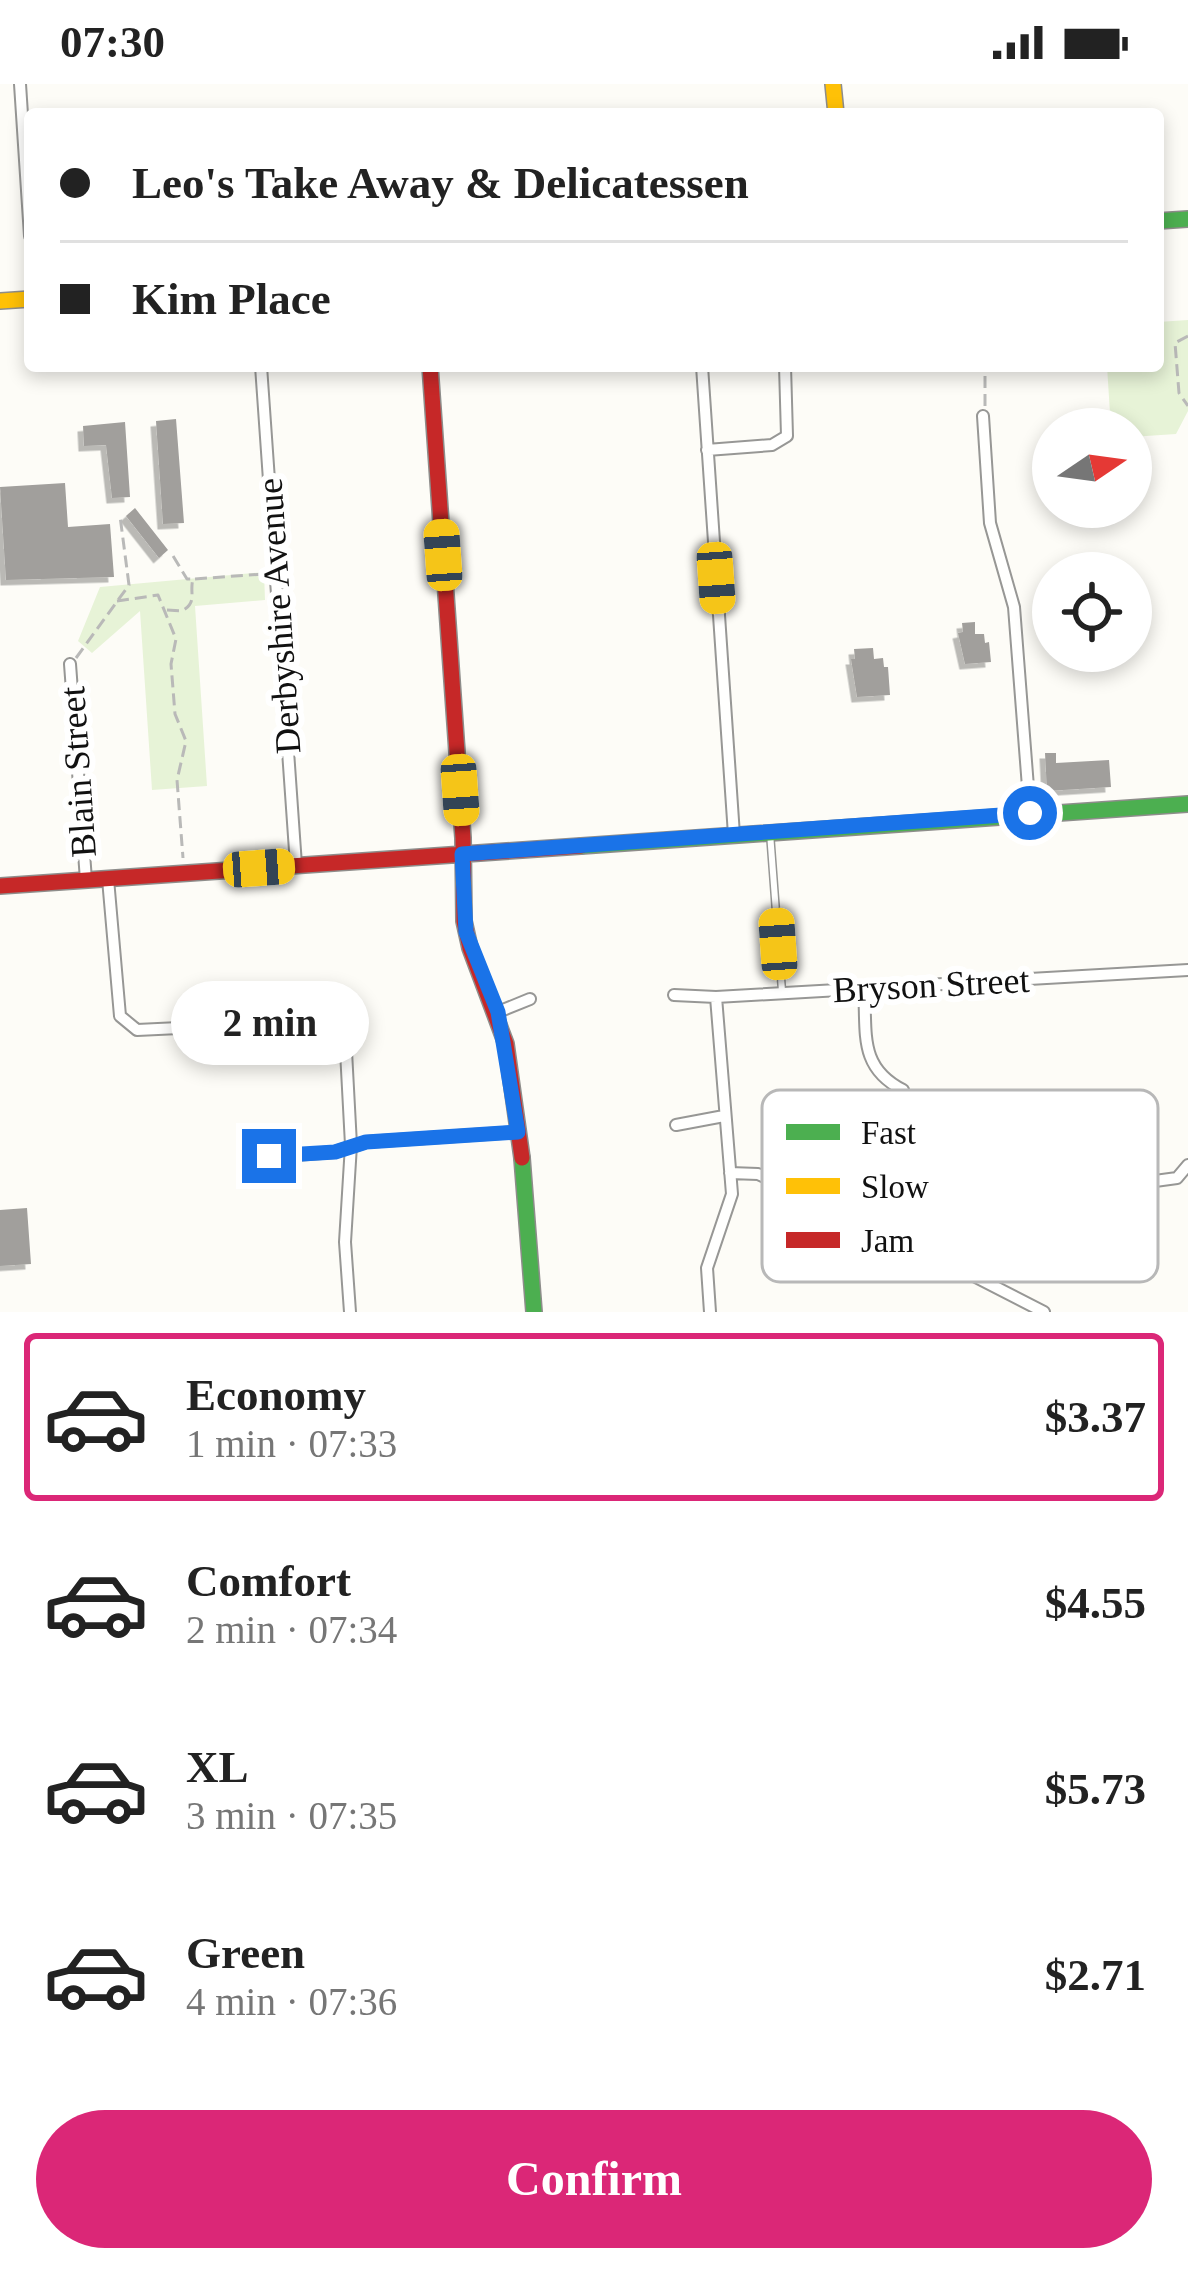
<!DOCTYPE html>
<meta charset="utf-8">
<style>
body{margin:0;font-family:"Times New Roman",serif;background:#f6f6f6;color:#222;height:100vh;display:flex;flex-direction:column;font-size:45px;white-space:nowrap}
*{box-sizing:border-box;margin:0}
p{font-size:39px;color:#767676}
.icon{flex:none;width:66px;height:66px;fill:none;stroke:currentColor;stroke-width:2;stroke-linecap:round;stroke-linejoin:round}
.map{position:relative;height:1228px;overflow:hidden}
.panel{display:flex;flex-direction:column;background:#fff;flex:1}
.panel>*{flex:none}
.top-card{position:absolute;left:24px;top:24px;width:1140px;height:264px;border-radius:12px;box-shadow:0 6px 18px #0003;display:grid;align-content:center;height:264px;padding:0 36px;background:#fff}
.needle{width:78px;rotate:77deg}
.buttons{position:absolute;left:1032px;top:324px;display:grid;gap:24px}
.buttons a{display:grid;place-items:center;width:120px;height:120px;border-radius:50%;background:#fff;box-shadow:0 6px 18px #0003;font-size:60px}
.end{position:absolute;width:54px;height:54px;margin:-27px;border:15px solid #1a73e8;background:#fff;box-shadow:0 0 0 6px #fff}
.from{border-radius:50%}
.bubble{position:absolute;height:84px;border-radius:42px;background:#fff;box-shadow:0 6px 18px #0003;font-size:39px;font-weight:800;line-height:84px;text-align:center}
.car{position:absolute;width:36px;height:72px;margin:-36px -18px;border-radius:15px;box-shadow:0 0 9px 3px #0007;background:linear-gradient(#f5c518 24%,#345 0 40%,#f5c518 0 76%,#345 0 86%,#f5c518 0)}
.top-card b{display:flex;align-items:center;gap:42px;height:114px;font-size:45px}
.top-card b+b{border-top:3px solid #e0e0e0}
.top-card i{width:30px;height:30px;background:#222}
ul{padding:21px 0 0;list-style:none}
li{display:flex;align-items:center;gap:36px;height:168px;margin:0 24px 18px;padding:0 12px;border:6px solid transparent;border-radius:12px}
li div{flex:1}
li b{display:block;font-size:45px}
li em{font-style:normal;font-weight:800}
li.active{border-color:#db2777}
li>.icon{width:108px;height:108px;stroke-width:1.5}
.cta{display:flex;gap:24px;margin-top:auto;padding:24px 36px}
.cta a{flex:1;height:138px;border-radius:72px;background:#db2777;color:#fff;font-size:48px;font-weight:800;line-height:138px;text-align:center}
.status{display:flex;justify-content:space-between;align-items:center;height:84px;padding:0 60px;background:#fff;direction:ltr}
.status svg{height:33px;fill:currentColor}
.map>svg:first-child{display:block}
.green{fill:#e7f3d7}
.building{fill:#a19f9c;filter:url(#shadow)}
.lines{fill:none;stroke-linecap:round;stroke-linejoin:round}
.lane-casing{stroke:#979795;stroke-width:9}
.street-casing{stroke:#979795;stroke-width:14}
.fast-casing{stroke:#8e8d8b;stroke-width:18}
.slow-casing{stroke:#8e8d8b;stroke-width:18}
.jam-casing{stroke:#8e8d8b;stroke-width:18}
.path{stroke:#b9b9b8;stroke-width:3;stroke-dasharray:12 6;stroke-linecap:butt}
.lane{stroke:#fffffe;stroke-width:6}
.street{stroke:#fffffe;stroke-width:10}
.fast{stroke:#4caf50;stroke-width:15}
.slow{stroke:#ffc107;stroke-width:15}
.jam{stroke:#c62828;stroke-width:15}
.route{stroke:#1a73e8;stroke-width:15}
.labels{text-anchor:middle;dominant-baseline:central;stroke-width:12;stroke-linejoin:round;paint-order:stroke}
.street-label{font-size:36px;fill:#111;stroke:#fff}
.key{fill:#fff;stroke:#b8b8b8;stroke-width:3}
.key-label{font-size:33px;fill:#111}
</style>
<div class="status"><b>07:30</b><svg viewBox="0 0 49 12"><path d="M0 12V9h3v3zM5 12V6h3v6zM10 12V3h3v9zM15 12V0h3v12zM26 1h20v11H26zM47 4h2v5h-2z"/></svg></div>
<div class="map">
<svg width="1188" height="1228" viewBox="0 0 1188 1228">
<defs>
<filter id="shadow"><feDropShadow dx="-5.5" dy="5.5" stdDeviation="0" flood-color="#0004"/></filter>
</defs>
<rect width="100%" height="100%" fill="#fdfcf7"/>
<path class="green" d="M1188 236V327L1176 350 1131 353V345H1111L1107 282H1158V238Z
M264 488 265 516 195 522 207 702 152 706 140 527 92 569 78 557 100 503Z"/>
<path class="building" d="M176 335 184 439 163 440 156 337Z
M125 338 130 413 112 414 106 361 84 362 83 342Z
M65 399 68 443 110 440 114 493 6 496 0 403Z
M135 424 168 466 159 474 126 432Z
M975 538V550H984L985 559 989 558 991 578 965 580 958 549 963 548 962 539Z
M873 564 874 575 883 574 884 583H888L890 611 857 613 851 575H855L854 565Z
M1045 669H1056V679L1109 676 1111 703 1047 707Z
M27 1124 31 1180 0 1182V1126Z"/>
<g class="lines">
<g class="lane-casing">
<path id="lane" d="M770 749 782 907"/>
</g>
<g class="street-casing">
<path id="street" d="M20 0 30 152
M261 282 296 781
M702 282 734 751
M983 332 990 439 1014 523 1030 729
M707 366 772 361 787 352 785 282
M70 580 86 796
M108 795 120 932 137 946 179 944
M864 905C867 949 858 983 903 1006
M674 911 716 913 1188 886
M498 928 530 915
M320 957H335L346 967 351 1061 345 1158 350 1228
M676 1041 724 1032
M1034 1051 1057 1046 1155 1097 1177 1094 1188 1081
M250 1083 269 1073 335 1068 366 1058 518 1048
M730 1089 758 1090 929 1169 1044 1228
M710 1228 707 1184 732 1110 716 913"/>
</g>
<g class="fast-casing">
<path id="fast" d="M1158 137 1188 135
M581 762 1188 720
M522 1074 534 1228"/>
</g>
<g class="slow-casing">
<path id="slow" d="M833 0 836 30
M0 217 30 215"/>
</g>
<g class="jam-casing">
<path id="jam" d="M430 282 463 754 464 837 470 864 506 960 522 1074
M0 802 581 762"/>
</g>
<path class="path" d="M1188 252 1175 259 1179 309 1188 322
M985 322V282
M195 495 263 490
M117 517 158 511 176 555 171 580 175 630 186 657 177 696 183 774
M167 526 182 527C198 518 189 509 193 495H187L170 467
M76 574 129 501 120 432"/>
<use href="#lane" class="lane"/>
<use href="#street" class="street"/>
<use href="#fast" class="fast"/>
<use href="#slow" class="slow"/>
<use href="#jam" class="jam"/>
</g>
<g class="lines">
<path class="route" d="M269 1072 335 1068 366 1058 518 1048 498 928 466 848 462 770 1030 729"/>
</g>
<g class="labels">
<g class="street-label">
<text transform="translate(279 532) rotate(-94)">Derbyshire Avenue</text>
<text transform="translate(78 688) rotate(-94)">Blain Street</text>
<text transform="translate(931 901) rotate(-3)">Bryson Street</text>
</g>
</g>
<rect x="762" y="1006" width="396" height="192" rx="18" class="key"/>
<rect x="786" y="1040" width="54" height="16" fill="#4caf50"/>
<rect x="786" y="1094" width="54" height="16" fill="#ffc107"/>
<rect x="786" y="1148" width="54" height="16" fill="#c62828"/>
<g class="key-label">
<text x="861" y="1060">Fast</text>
<text x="861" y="1114">Slow</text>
<text x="861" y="1168">Jam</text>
</g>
</svg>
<div class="buttons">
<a><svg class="needle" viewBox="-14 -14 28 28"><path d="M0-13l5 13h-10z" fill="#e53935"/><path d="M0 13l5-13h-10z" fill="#767676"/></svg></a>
<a><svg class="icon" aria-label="locate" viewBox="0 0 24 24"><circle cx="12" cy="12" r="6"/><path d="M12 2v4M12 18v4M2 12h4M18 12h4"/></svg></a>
</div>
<i class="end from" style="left:1030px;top:729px"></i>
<i class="end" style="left:269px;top:1072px"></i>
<div class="bubble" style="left:171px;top:897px;width:198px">2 min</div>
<i class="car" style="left:443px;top:471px;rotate:356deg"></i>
<i class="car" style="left:716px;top:494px;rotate:176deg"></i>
<i class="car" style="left:460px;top:706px;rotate:176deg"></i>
<i class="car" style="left:259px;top:784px;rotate:86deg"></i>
<i class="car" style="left:778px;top:860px;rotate:356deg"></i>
<div class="top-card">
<b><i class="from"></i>Leo's Take Away &amp; Delicatessen</b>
<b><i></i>Kim Place</b>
</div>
</div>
<section class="panel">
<ul>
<li class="active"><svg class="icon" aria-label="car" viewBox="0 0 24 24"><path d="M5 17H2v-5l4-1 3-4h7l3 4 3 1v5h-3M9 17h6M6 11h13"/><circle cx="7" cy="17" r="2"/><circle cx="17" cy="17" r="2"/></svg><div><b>Economy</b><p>1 min · 07:33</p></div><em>$3.37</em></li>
<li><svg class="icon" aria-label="car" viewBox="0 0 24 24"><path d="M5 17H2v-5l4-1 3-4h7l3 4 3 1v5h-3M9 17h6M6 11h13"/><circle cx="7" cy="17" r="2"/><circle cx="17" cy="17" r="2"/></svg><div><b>Comfort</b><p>2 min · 07:34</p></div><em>$4.55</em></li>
<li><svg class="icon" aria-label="car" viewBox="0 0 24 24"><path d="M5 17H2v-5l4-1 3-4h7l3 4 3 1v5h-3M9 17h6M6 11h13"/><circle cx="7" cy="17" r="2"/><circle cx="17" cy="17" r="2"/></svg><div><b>XL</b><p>3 min · 07:35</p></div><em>$5.73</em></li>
<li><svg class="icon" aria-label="car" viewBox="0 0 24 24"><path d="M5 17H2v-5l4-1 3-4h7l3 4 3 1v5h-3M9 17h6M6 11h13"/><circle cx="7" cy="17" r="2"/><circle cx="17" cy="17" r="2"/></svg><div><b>Green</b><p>4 min · 07:36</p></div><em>$2.71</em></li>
</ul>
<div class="cta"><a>Confirm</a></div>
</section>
